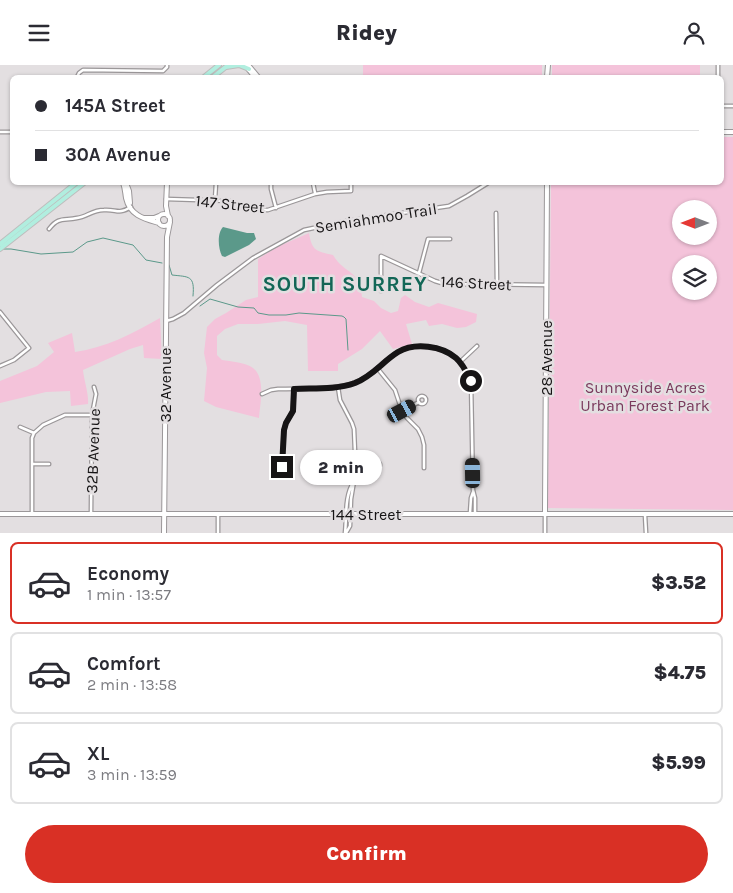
<!DOCTYPE html>
<meta charset="utf-8">
<style>
body{margin:0;font-family:Karla,sans-serif;background:#f2f2f3;color:#2b2b33;height:100vh;display:flex;flex-direction:column;font-size:19px;white-space:nowrap}
*{box-sizing:border-box;margin:0}
p{font-size:16px;color:#7c7c81}
.icon{flex:none;width:28px;height:28px;fill:none;stroke:currentColor;stroke-width:2;stroke-linecap:round;stroke-linejoin:round}
.map{position:relative;height:468px;overflow:hidden}
.side{display:flex;flex-direction:column;background:#fff;flex:1}
.side>*{flex:none}
.top-card{position:absolute;left:10px;top:10px;width:714px;height:110px;border-radius:8px;box-shadow:0 1px 4px #0004;display:grid;align-content:center;height:110px;padding:0 25px;background:#fff}
.needle{width:32px;rotate:270deg}
.tools{position:absolute;left:672px;top:135px;display:grid;gap:10px}
.tools a{display:grid;place-items:center;width:45px;height:45px;border-radius:50%;background:#fff;box-shadow:0 1px 4px #0004;font-size:25px}
.end{position:absolute;width:22px;height:22px;margin:-11px;border:6px solid #161415;background:#fff;box-shadow:0 0 0 2px #fff}
.from{border-radius:50%}
.bubble{position:absolute;height:35px;border-radius:18px;background:#fff;box-shadow:0 1px 4px #0004;font-size:16px;font-weight:800;line-height:35px;text-align:center}
.car{position:absolute;width:15px;height:30px;margin:-15px -8px;border-radius:6px;box-shadow:0 0 4px 1px #0007;background:linear-gradient(#222 24%,#8ab4d8 0 40%,#222 0 76%,#8ab4d8 0 86%,#222 0)}
.top-card b{display:flex;align-items:center;gap:18px;height:48px;font-size:19px}
.top-card b+b{border-top:1px solid #e1e1e2}
.top-card i{width:12px;height:12px;background:#2b2b33}
ul{padding:9px 0 0;list-style:none}
li{display:flex;align-items:center;gap:15px;height:82px;margin:0 10px 8px;padding:0 15px;border:2px solid #e1e1e2;border-radius:8px}
li div{flex:1}
li b{display:block;font-size:19px}
li em{font-style:normal;font-weight:800}
li.active{border-color:#d93025}
li>.icon{width:45px;height:45px;stroke-width:1.5}
.primary-button{display:flex;gap:10px;margin-top:auto;padding:10px 25px}
.primary-button a{flex:1;height:58px;border-radius:30px;background:#d93025;color:#fff;font-size:20px;font-weight:800;line-height:58px;text-align:center}
header{display:flex;justify-content:space-between;align-items:center;height:65px;padding:0 25px;background:#fff;font-size:22px;font-weight:800}
.map>svg:first-child{display:block}
.green{fill:#f4c3da;fill-rule:evenodd}
.water{fill:#5b998a}
.lines{fill:none;stroke-linecap:round;stroke-linejoin:round}
.stream{stroke:#5b998a;stroke-width:1}
.street-casing{stroke:#9b9799;stroke-width:5}
.secondary-casing{stroke:#9b9799;stroke-width:6}
.primary-casing{stroke:#bebdbd;stroke-width:6}
.street{stroke:#fff;stroke-width:2.5}
.secondary{stroke:#fff;stroke-width:4}
.primary{stroke:#b1eedf;stroke-width:4}
.route{stroke:#161415;stroke-width:6}
.labels{text-anchor:middle;dominant-baseline:central;stroke-width:5;stroke-linejoin:round;paint-order:stroke}
.street-label{font-size:16px;fill:#161415;stroke:#e3dfe1}
.park-label{font-size:16px;fill:#7a3a5d;stroke:#e3dfe1}
.district-label{font-size:21px;font-weight:bold;letter-spacing:1px;fill:#126656;stroke:#e3dfe1}
</style>
<header><svg class="icon" aria-label="menu" viewBox="0 0 24 24"><path d="M4 6h16M4 12h16M4 18h16"/></svg>Ridey<svg class="icon" aria-label="person" viewBox="0 0 24 24"><circle cx="12" cy="8" r="4"/><path d="M4 21q1-7 8-7t8 7"/></svg></header>
<div class="map">
<svg width="733" height="468" viewBox="0 0 733 468">
<rect width="100%" height="100%" fill="#e3dfe1"/>
<path class="green" d="M363 0H542V12H363Z
M552 0H700V12H552Z
M721 72H733V445L548 443 551 118H721ZM681 144H709V171H681ZM681 199H709V226H681Z
M309 168C312 186 316 186 333 190 345 210 360 204 362 232L374 236 381 243 391 248 398 246 401 233 405 230 415 237 429 242 438 238 477 249 476 257 466 262 457 263 442 259 429 261 426 255 406 259 412 279 393 284 380 266 362 284 338 299V306H308L307 260 285 256 258 259H238L225 264 217 271V290L222 295C230 296 247 298 253 303 266 313 260 339 259 353L216 342 204 336 207 303 204 288 207 262 215 254 226 248 246 235 258 232V194L277 182Z
M160 253 162 294 144 293 143 280 130 284 83 305C84 316 89 329 88 339L71 341 70 326 46 327 0 338V316L37 301 54 287 48 278 72 268 75 287C105 283 134 268 160 253Z"/>
<path class="water" d="M223 162 247 168H254L256 174 249 180 225 192 222 191C218 183 217 168 223 162Z"/>
<g class="lines">
<path class="stream" d="M2 184H11L41 189 73 187 87 177 103 173 133 180 146 195 162 198
M169 200 172 210C189 212 195 210 193 231
M200 241 210 234 238 242 254 243 258 248 269 250H286L299 248 342 251 344 252 346 254 348 285"/>
<g class="street-casing">
<path id="street" d="M77 12 79 8 83 5 163 6 167 2V0
M718 12V0
M721 41H733
M0 67H12
M271 118V124L276 143
M313 118 315 128
M166 134 231 136 256 145H268L315 129 327 127 351 126V118
M215 135 216 118
M496 148 497 220
M49 164C59 151 64 156 77 153 87 152 92 145 104 145 117 144 118 150 131 142
M419 208 428 174H450
M381 226V191L435 216 445 219 546 220
M0 247 29 283 14 295 0 301
M166 256 173 254 184 248 217 220 253 193 304 165 347 156 449 141 467 131 488 118
M460 297 477 281
M378 304 395 325 402 346 407 353 418 364 422 372 424 380V403
M338 322 340 335 352 358 354 364 355 387 354 416
M262 329 271 325 278 324C300 323 331 325 351 319 373 312 380 297 398 287 415 277 442 281 456 293 463 299 467 308 471 316L473 425 475 433V448
M418 335a4 4 0 1 1 8 0a4 4 0 1 1-8 0Z
M403 346 419 337
M20 362 34 368
M34 368 43 360 65 350H92
M330 393C344 400 357 399 372 399
M372 400a4 4 0 1 1 8 0a4 4 0 1 1-8 0Z
M32 399H49
M282 402 284 365 286 358 293 346 294 324
M32 448V373L34 368
M470 448 471 433 473 427
M91 449 92 350 96 329 94 322
M645 450 646 468
M218 468V450
M345 468C347 450 344 432 354 416L351 434 350 461 346 468
M545 468V450"/>
</g>
<g class="secondary-casing">
<path id="secondary" d="M245 0 255 12
M248 0 258 12
M547 12 548 0
M721 67H733
M123 118C125 123 125 127 126 133 130 151 145 154 159 158
M126 118 129 126 130 138
M167 118 166 141 168 151
M158 155a6 6 0 1 1 12 0a6 6 0 1 1-12 0Z
M144 153H154L159 151
M545 448 547 118
M0 449H733
M164 468 167 172 170 157"/>
</g>
<g class="primary-casing">
<path id="primary" d="M226 2 239 0 249 4
M204 12 219 0
M213 12 227 1
M0 179 76 118
M0 184 84 118"/>
</g>
<use href="#street" class="street"/>
<use href="#secondary" class="secondary"/>
<use href="#primary" class="primary"/>
</g>
<g class="lines">
<path class="route" d="M282 402 284 365 286 358 293 346 294 324C313 323 336 325 355 318 374 310 382 297 398 287 415 277 442 281 456 293 463 299 467 308 471 316"/>
</g>
<g class="labels">
<g class="street-label">
<text transform="translate(230 139) rotate(6)">147 Street</text>
<text transform="translate(376 153) rotate(-9)">Semiahmoo Trail</text>
<text transform="translate(476 218) rotate(3)">146 Street</text>
<text transform="translate(546 293) rotate(-90)">28 Avenue</text>
<text transform="translate(165 320) rotate(-90)">32 Avenue</text>
<text transform="translate(93 386) rotate(-88)">32B Avenue</text>
<text x="366" y="449">144 Street</text>
</g>
<g class="park-label">
<text x="645" y="322">Sunnyside Acres<tspan x="645" dy="18">Urban Forest Park</tspan></text>
</g>
<g class="district-label">
<text x="345" y="219">SOUTH SURREY</text>
</g>
</g>
</svg>
<div class="tools">
<a><svg class="needle" viewBox="-14 -14 28 28"><path d="M0-13l5 13h-10z" fill="#e53935"/><path d="M0 13l5-13h-10z" fill="#7c7c81"/></svg></a>
<a><svg class="icon" aria-label="layers" viewBox="0 0 24 24"><path d="M12 4l9 5-9 5-9-5zM3 14l9 5 9-5"/></svg></a>
</div>
<i class="end from" style="left:471px;top:316px"></i>
<i class="end" style="left:282px;top:402px"></i>
<div class="bubble" style="left:300px;top:385px;width:82px">2 min</div>
<i class="car" style="left:402px;top:346px;rotate:62deg"></i>
<i class="car" style="left:473px;top:408px;rotate:359deg"></i>
<div class="top-card">
<b><i class="from"></i>145A Street</b>
<b><i></i>30A Avenue</b>
</div>
</div>
<section class="side">
<ul>
<li class="active"><svg class="icon" aria-label="car" viewBox="0 0 24 24"><path d="M5 17H2v-5l4-1 3-4h7l3 4 3 1v5h-3M9 17h6M6 11h13"/><circle cx="7" cy="17" r="2"/><circle cx="17" cy="17" r="2"/></svg><div><b>Economy</b><p>1 min · 13:57</p></div><em>$3.52</em></li>
<li><svg class="icon" aria-label="car" viewBox="0 0 24 24"><path d="M5 17H2v-5l4-1 3-4h7l3 4 3 1v5h-3M9 17h6M6 11h13"/><circle cx="7" cy="17" r="2"/><circle cx="17" cy="17" r="2"/></svg><div><b>Comfort</b><p>2 min · 13:58</p></div><em>$4.75</em></li>
<li><svg class="icon" aria-label="car" viewBox="0 0 24 24"><path d="M5 17H2v-5l4-1 3-4h7l3 4 3 1v5h-3M9 17h6M6 11h13"/><circle cx="7" cy="17" r="2"/><circle cx="17" cy="17" r="2"/></svg><div><b>XL</b><p>3 min · 13:59</p></div><em>$5.99</em></li>
</ul>
<div class="primary-button"><a>Confirm</a></div>
</section>
